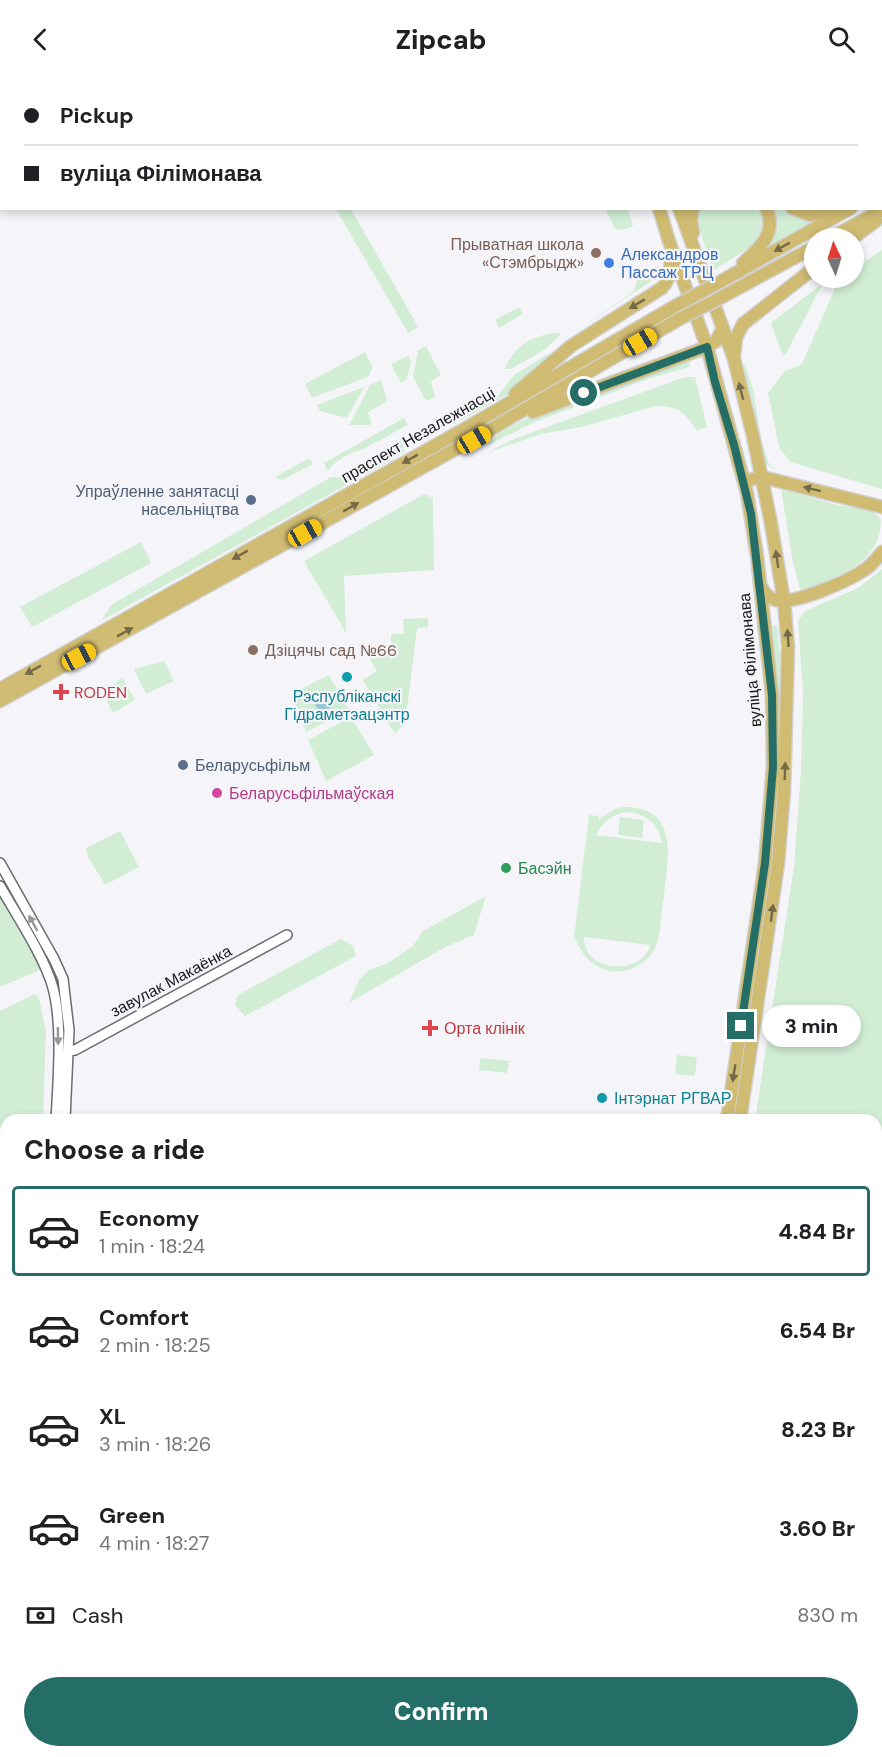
<!DOCTYPE html>
<meta charset="utf-8">
<style>
body{margin:0;font-family:"DM Sans",sans-serif;background:#f6f6f6;color:#202124;height:100vh;display:flex;flex-direction:column;font-size:22px;white-space:nowrap}
*{box-sizing:border-box;margin:0}
p{font-size:20px;color:#757577}
.icon{flex:none;width:33px;height:33px;fill:none;stroke:currentColor;stroke-width:2;stroke-linecap:round;stroke-linejoin:round}
.map{position:relative;flex:1;overflow:hidden}
.side{position:absolute;left:0px;top:1036px;width:882px;height:644px;display:flex;flex-direction:column;background:#fff;border-radius:18px 18px 0 0;box-shadow:0 3px 9px #0003}
.side>*{flex:none}
.guide{position:absolute;left:0px;top:0px;width:882px;height:132px;box-shadow:0 3px 9px #0003;display:grid;align-content:center;height:132px;padding:0 24px;background:#fff}
.needle{width:39px;rotate:356deg}
.tools{position:absolute;left:804px;top:150px;display:grid;gap:12px}
.tools a{display:grid;place-items:center;width:60px;height:60px;border-radius:50%;background:#fff;box-shadow:0 3px 9px #0003;font-size:30px}
.end{position:absolute;width:27px;height:27px;margin:-14px;border:8px solid #256e68;background:#fff;box-shadow:0 0 0 3px #fff}
.from{border-radius:50%}
.bubble{position:absolute;height:42px;border-radius:21px;background:#fff;box-shadow:0 3px 9px #0003;font-size:20px;font-weight:800;line-height:42px;text-align:center}
.car{position:absolute;width:18px;height:36px;margin:-18px -9px;border-radius:8px;box-shadow:0 0 4px 2px #0007;background:linear-gradient(#f5c518 24%,#345 0 40%,#f5c518 0 76%,#345 0 86%,#f5c518 0)}
.guide b{display:flex;align-items:center;gap:21px;height:57px;font-size:22px}
.guide b+b{border-top:2px solid #e0e0e0}
.guide i{width:15px;height:15px;background:#202124}
ul{padding:0;list-style:none}
li{display:flex;align-items:center;gap:18px;height:90px;margin:0 12px 9px;padding:0 12px;border:3px solid transparent;border-radius:6px}
li div{flex:1}
li b{display:block;font-size:22px}
li em{font-style:normal;font-weight:800}
li.on{border-color:#256e68}
li>.icon{width:54px;height:54px;stroke-width:1.5}
h2{padding:0 24px;font-size:27px;line-height:72px}
.pay{display:flex;align-items:center;gap:15px;height:66px;padding:0 24px;font-size:22px}
.pay p{margin-inline-start:auto}
.action{display:flex;gap:12px;margin-top:auto;padding:12px 24px}
.action a{flex:1;height:69px;border-radius:36px;background:#256e68;color:#fff;font-size:24px;font-weight:800;line-height:69px;text-align:center}
header{display:flex;justify-content:space-between;align-items:center;height:78px;padding:0 24px;background:#fff;font-size:27px;font-weight:800}
.map>svg:first-child{display:block}
.green{fill:#d1eed5;fill-rule:evenodd}
.water{fill:#91c9d4}
.lines{fill:none;stroke-linecap:round;stroke-linejoin:round}
.minor-casing{stroke:#6b6c70;stroke-width:12}
.major-casing{stroke:#d1d1d2;stroke-width:15}
.minor{stroke:#fff;stroke-width:9}
.major{stroke:#d0bb72;stroke-width:12}
.major-bridge-casing{stroke:#d1d1d2;stroke-width:15;stroke-linecap:butt}
.major-bridge{stroke:#d0bb72;stroke-width:12}
.oneway{fill:#756a47}
.oneway2{fill:#989899}
.route{stroke:#256e68;stroke-width:8}
.education-dot{fill:#8d6e63;stroke:#f5f5f9;stroke-width:2}
.shop-dot{fill:#3f7fe0;stroke:#f5f5f9;stroke-width:2}
.service-dot{fill:#5c6f8a;stroke:#f5f5f9;stroke-width:2}
.culture-dot{fill:#0f9aa8;stroke:#f5f5f9;stroke-width:2}
.health-dot{fill:#e0444e;stroke:#f5f5f9;stroke-width:2}
.hotel-dot{fill:#d1479c;stroke:#f5f5f9;stroke-width:2}
.leisure-dot{fill:#2e9e5b;stroke:#f5f5f9;stroke-width:2}
.labels{text-anchor:middle;dominant-baseline:central;stroke-width:4.5;stroke-linejoin:round;paint-order:stroke}
.education-label{font-size:16px;fill:#785e54;stroke:#f5f5f9;text-anchor:end}
.shop-label{font-size:16px;fill:#366cbe;stroke:#f5f5f9;text-anchor:start}
.street-label{font-size:16px;fill:#1a1a1c;stroke:#f5f5f9}
.service-label{font-size:16px;fill:#4e5e75;stroke:#f5f5f9;text-anchor:end}
.health-label{font-size:16px;fill:#be3a42;stroke:#f5f5f9;text-anchor:start}
.culture-label{font-size:16px;fill:#0d838f;stroke:#f5f5f9}
.hotel-label{font-size:16px;fill:#b23c85;stroke:#f5f5f9;text-anchor:start}
.leisure-label{font-size:16px;fill:#27864d;stroke:#f5f5f9;text-anchor:start}
</style>
<header><svg class="icon" aria-label="back" viewBox="0 0 24 24"><path d="M15 5l-7 7 7 7"/></svg>Zipcab<svg class="icon" aria-label="search" viewBox="0 0 24 24"><circle cx="10" cy="10" r="6"/><path d="M15 15l6 6"/></svg></header>
<div class="map">
<svg width="882" height="1679" viewBox="0 0 882 1679">
<rect width="100%" height="100%" fill="#f5f5f9"/>
<path class="green" d="M641 0H882V71L881 72 880 2Z
M606 130 628 131 633 148 622 152 615 151 605 131Z
M336 131H351L418 249 408 255Z
M698 131H761L766 140 759 164 712 193C708 173 696 150 698 131Z
M771 131H787L812 144 761 173C773 159 779 149 771 131Z
M882 172V411L790 384 779 369 768 315 785 293 802 286 839 201 854 200V191Z
M640 196 653 201 650 204 567 259 633 214Z
M823 205 786 276 783 277 772 249V244Z
M519 229 523 236 499 250 495 242Z
M560 255 561 257 544 272 511 291H505C513 268 536 255 560 255Z
M426 268 441 297 431 303 435 319 426 323 413 299 418 272Z
M365 274 373 289 368 299 312 320 305 306Z
M555 275 508 316 460 343 459 341 496 320 514 297 546 277Z
M408 278 411 284 407 301 401 305 391 286Z
M691 281 689 289 645 302 535 344 487 368 499 355 533 337Z
M743 286 745 287 753 310 761 360 769 386 779 395 766 386 756 344 753 325 742 287Z
M685 299H695L707 349 697 353C685 335 679 328 656 328L581 349 541 356 486 375 514 361Z
M381 302 387 322 385 325 368 334 371 343 370 347H349L370 307Z
M364 309 347 340 320 333 317 327Z
M404 340 408 347C394 354 379 363 365 370 350 376 338 379 328 393L324 385Z
M406 359 408 363 403 366 404 375 365 397 361 395 360 392 369 379Z
M309 380 313 386 282 402 275 399Z
M331 399 348 400V406L101 543 111 527Z
M781 411 841 428 870 430 881 441C882 487 832 501 801 514L793 485Z
M424 416 433 420 434 492 344 498 346 555 304 483Z
M141 464 151 485 32 549 20 529Z
M882 491V1445L876 1444V1042H755L794 788 801 692 803 615 798 543 805 533 858 510Z
M428 540V549L417 550 408 624 403 647 395 656 363 602 377 593 365 573 391 566V556H404L403 541Z
M777 547 780 577 779 709 777 708 778 616 770 548Z
M164 583 174 603 146 616 134 591Z
M329 597 349 632 306 654 291 616Z
M122 599 135 622 113 635 103 615Z
M351 639 374 677 326 703 308 662Z
M623 729C680 728 668 780 664 818 661 835 661 853 656 869 642 895 608 903 587 880 581 874 578 866 574 859L589 737 599 738V741L615 731ZM627 734C646 736 659 745 662 765L596 757C603 744 612 736 627 734ZM584 859 650 867V869C637 900 582 892 584 859Z
M620 739 644 742 642 760 618 757Z
M120 753 139 789 105 807 88 779 86 770Z
M0 815 42 891 0 909Z
M486 818 474 857 445 869 349 925 359 902 369 892 388 885 413 868 423 853Z
M341 861 353 868 356 878 245 938 235 927 238 917Z
M35 916 39 920 46 954 43 1042H6V1121L0 1120V933Z
M677 977 697 979 695 998 675 996Z
M480 980 509 983 507 995 479 992Z
M879 1639 882 1641V1661L876 1679H835L843 1674H876V1640Z"/>
<path class="water" d="M323 612 333 628 320 636 311 619Z
M882 1318V1440L876 1442V1350Z"/>
<g class="lines">
<g class="minor-casing">
<path id="minor" d="M618 0 619 2
M632 0 633 2
M160 2 162 0
M0 87 2 86
M0 785 54 881 63 901 69 952 65 1042
M0 808C16 836 45 880 53 910 63 948 58 1003 56 1042
M69 973 75 972 287 857
M0 1361 6 1343
M0 1382 6 1371
M876 1453 882 1454
M355 1674 359 1679
M298 1679 305 1674"/>
</g>
<g class="major-casing">
<path id="major" d="M880 115 882 114
M659 130 669 163 707 269 747 415 757 478 772 617 773 689 765 785 727 1042
M679 130 734 281 753 358 770 440 784 523 788 569 784 713 778 786 740 1042
M792 130 810 137 841 131
M693 155 691 142 693 130
M830 160 882 132
M853 160 876 143
M743 185C760 170 778 154 766 130
M718 205 851 130
M722 219 814 169
M734 278 736 260 743 246 814 190
M515 316 571 268 662 210C671 200 671 190 670 177
M533 334 707 269 716 263 723 250
M744 403 762 399 882 429
M760 506C763 514 767 520 776 522 794 527 845 504 861 494 870 489 876 482 882 474
M0 611 461 353 677 227
M0 623 474 361 681 240
M641 1674V1679
M655 1674V1679"/>
</g>
<use href="#minor" class="minor"/>
<use href="#major" class="major"/>
<g class="major-bridge-casing">
<path id="major-bridge" d="M677 227 718 205
M681 240 722 219"/>
</g>
<use href="#major-bridge" class="major-bridge"/>
</g>
<defs><path id="oneway-solid" d="M-6-.8H1V-3.2L6.5 0L1 3.2V.8H-6Z" transform="scale(1.5)"/></defs>
<g class="oneway">
<use href="#oneway-solid" transform="translate(782 169) rotate(151)"/>
<use href="#oneway-solid" transform="translate(637 226) rotate(149)"/>
<use href="#oneway-solid" transform="translate(741 313) rotate(-104)"/>
<use href="#oneway-solid" transform="translate(410 381) rotate(151)"/>
<use href="#oneway-solid" transform="translate(812 411) rotate(-166)"/>
<use href="#oneway-solid" transform="translate(351 429) rotate(-29)"/>
<use href="#oneway-solid" transform="translate(240 477) rotate(151)"/>
<use href="#oneway-solid" transform="translate(777 481) rotate(-98)"/>
<use href="#oneway-solid" transform="translate(125 554) rotate(-29)"/>
<use href="#oneway-solid" transform="translate(788 560) rotate(-94)"/>
<use href="#oneway-solid" transform="translate(33 592) rotate(151)"/>
<use href="#oneway-solid" transform="translate(785 693) rotate(-88)"/>
<use href="#oneway-solid" transform="translate(772 835) rotate(-83)"/>
<use href="#oneway-solid" transform="translate(734 995) rotate(99)"/>
</g>
<g class="oneway2">
<use href="#oneway-solid" transform="translate(33 845) rotate(-119)"/>
<use href="#oneway-solid" transform="translate(58 958) rotate(89)"/>
</g>
<g class="lines">
<path class="route" d="M584 315 707 269 715 304 734 367 751 436 772 617 773 689 765 785 741 948"/>
</g>
<g class="education-dot">
<circle cx="596" cy="175" r="6"/>
<circle cx="253" cy="572" r="6"/>
</g>
<circle class="shop-dot" cx="609" cy="185" r="6"/>
<g class="service-dot">
<circle cx="251" cy="422" r="6"/>
<circle cx="183" cy="687" r="6"/>
</g>
<g class="culture-dot">
<circle cx="347" cy="599" r="6"/>
<circle cx="602" cy="1020" r="6"/>
</g>
<g class="health-dot">
<path d="M58 605h6v6h6v6h-6v6h-6v-6h-6v-6h6z"/>
<path d="M427 941h6v6h6v6h-6v6h-6v-6h-6v-6h6z"/>
</g>
<circle class="hotel-dot" cx="217" cy="715" r="6"/>
<circle class="leisure-dot" cx="506" cy="790" r="6"/>
<g class="labels">
<g class="education-label">
<text x="584" y="166">Прыватная школа<tspan x="584" dy="18">«Стэмбрыдж»</tspan></text>
<text x="265" y="572" text-anchor="start">Дзіцячы сад №66</text>
</g>
<g class="shop-label">
<text x="621" y="176">Александров<tspan x="621" dy="18">Пассаж ТРЦ</tspan></text>
</g>
<g class="street-label">
<text transform="translate(418 357) rotate(-30)">праспект Незалежнасці</text>
<text transform="translate(750 582) rotate(-95)">вуліца Філімонава</text>
<text transform="translate(171 903) rotate(-28)">завулак Макаёнка</text>
</g>
<g class="service-label">
<text x="239" y="413">Упраўленне занятасці<tspan x="239" dy="18">насельніцтва</tspan></text>
<text x="195" y="687" text-anchor="start">Беларусьфільм</text>
</g>
<g class="health-label">
<text x="74" y="614">RODEN</text>
<text x="444" y="950">Орта клінік</text>
</g>
<g class="culture-label">
<text x="347" y="618">Рэспубліканскі<tspan x="347" dy="18">Гідраметэацэнтр</tspan></text>
<text x="614" y="1020" text-anchor="start">Інтэрнат РГВАР</text>
</g>
<g class="hotel-label">
<text x="229" y="715">Беларусьфільмаўская</text>
</g>
<g class="leisure-label">
<text x="518" y="790">Басэйн</text>
</g>
</g>
</svg>
<div class="tools">
<a><svg class="needle" viewBox="-14 -14 28 28"><path d="M0-13l5 13h-10z" fill="#e53935"/><path d="M0 13l5-13h-10z" fill="#757577"/></svg></a>
</div>
<i class="end from" style="left:584px;top:315px"></i>
<i class="end" style="left:741px;top:948px"></i>
<div class="bubble" style="left:762px;top:927px;width:99px">3 min</div>
<i class="car" style="left:640px;top:264px;rotate:60deg"></i>
<i class="car" style="left:474px;top:362px;rotate:60deg"></i>
<i class="car" style="left:305px;top:455px;rotate:61deg"></i>
<i class="car" style="left:79px;top:579px;rotate:62deg"></i>
<div class="guide">
<b><i class="from"></i>Pickup</b>
<b><i></i>вуліца Філімонава</b>
</div>
<section class="side">
<h2>Choose a ride</h2>
<ul>
<li class="on"><svg class="icon" aria-label="car" viewBox="0 0 24 24"><path d="M5 17H2v-5l4-1 3-4h7l3 4 3 1v5h-3M9 17h6M6 11h13"/><circle cx="7" cy="17" r="2"/><circle cx="17" cy="17" r="2"/></svg><div><b>Economy</b><p>1 min · 18:24</p></div><em>4.84 Br</em></li>
<li><svg class="icon" aria-label="car" viewBox="0 0 24 24"><path d="M5 17H2v-5l4-1 3-4h7l3 4 3 1v5h-3M9 17h6M6 11h13"/><circle cx="7" cy="17" r="2"/><circle cx="17" cy="17" r="2"/></svg><div><b>Comfort</b><p>2 min · 18:25</p></div><em>6.54 Br</em></li>
<li><svg class="icon" aria-label="car" viewBox="0 0 24 24"><path d="M5 17H2v-5l4-1 3-4h7l3 4 3 1v5h-3M9 17h6M6 11h13"/><circle cx="7" cy="17" r="2"/><circle cx="17" cy="17" r="2"/></svg><div><b>XL</b><p>3 min · 18:26</p></div><em>8.23 Br</em></li>
<li><svg class="icon" aria-label="car" viewBox="0 0 24 24"><path d="M5 17H2v-5l4-1 3-4h7l3 4 3 1v5h-3M9 17h6M6 11h13"/><circle cx="7" cy="17" r="2"/><circle cx="17" cy="17" r="2"/></svg><div><b>Green</b><p>4 min · 18:27</p></div><em>3.60 Br</em></li>
</ul>
<div class="pay"><svg class="icon" aria-label="cash" viewBox="0 0 24 24"><path d="M3 7h18v10H3z"/><circle cx="12" cy="12" r="2"/></svg>Cash<p>830 m</p></div>
<div class="action"><a>Confirm</a></div>
</section>
</div>
